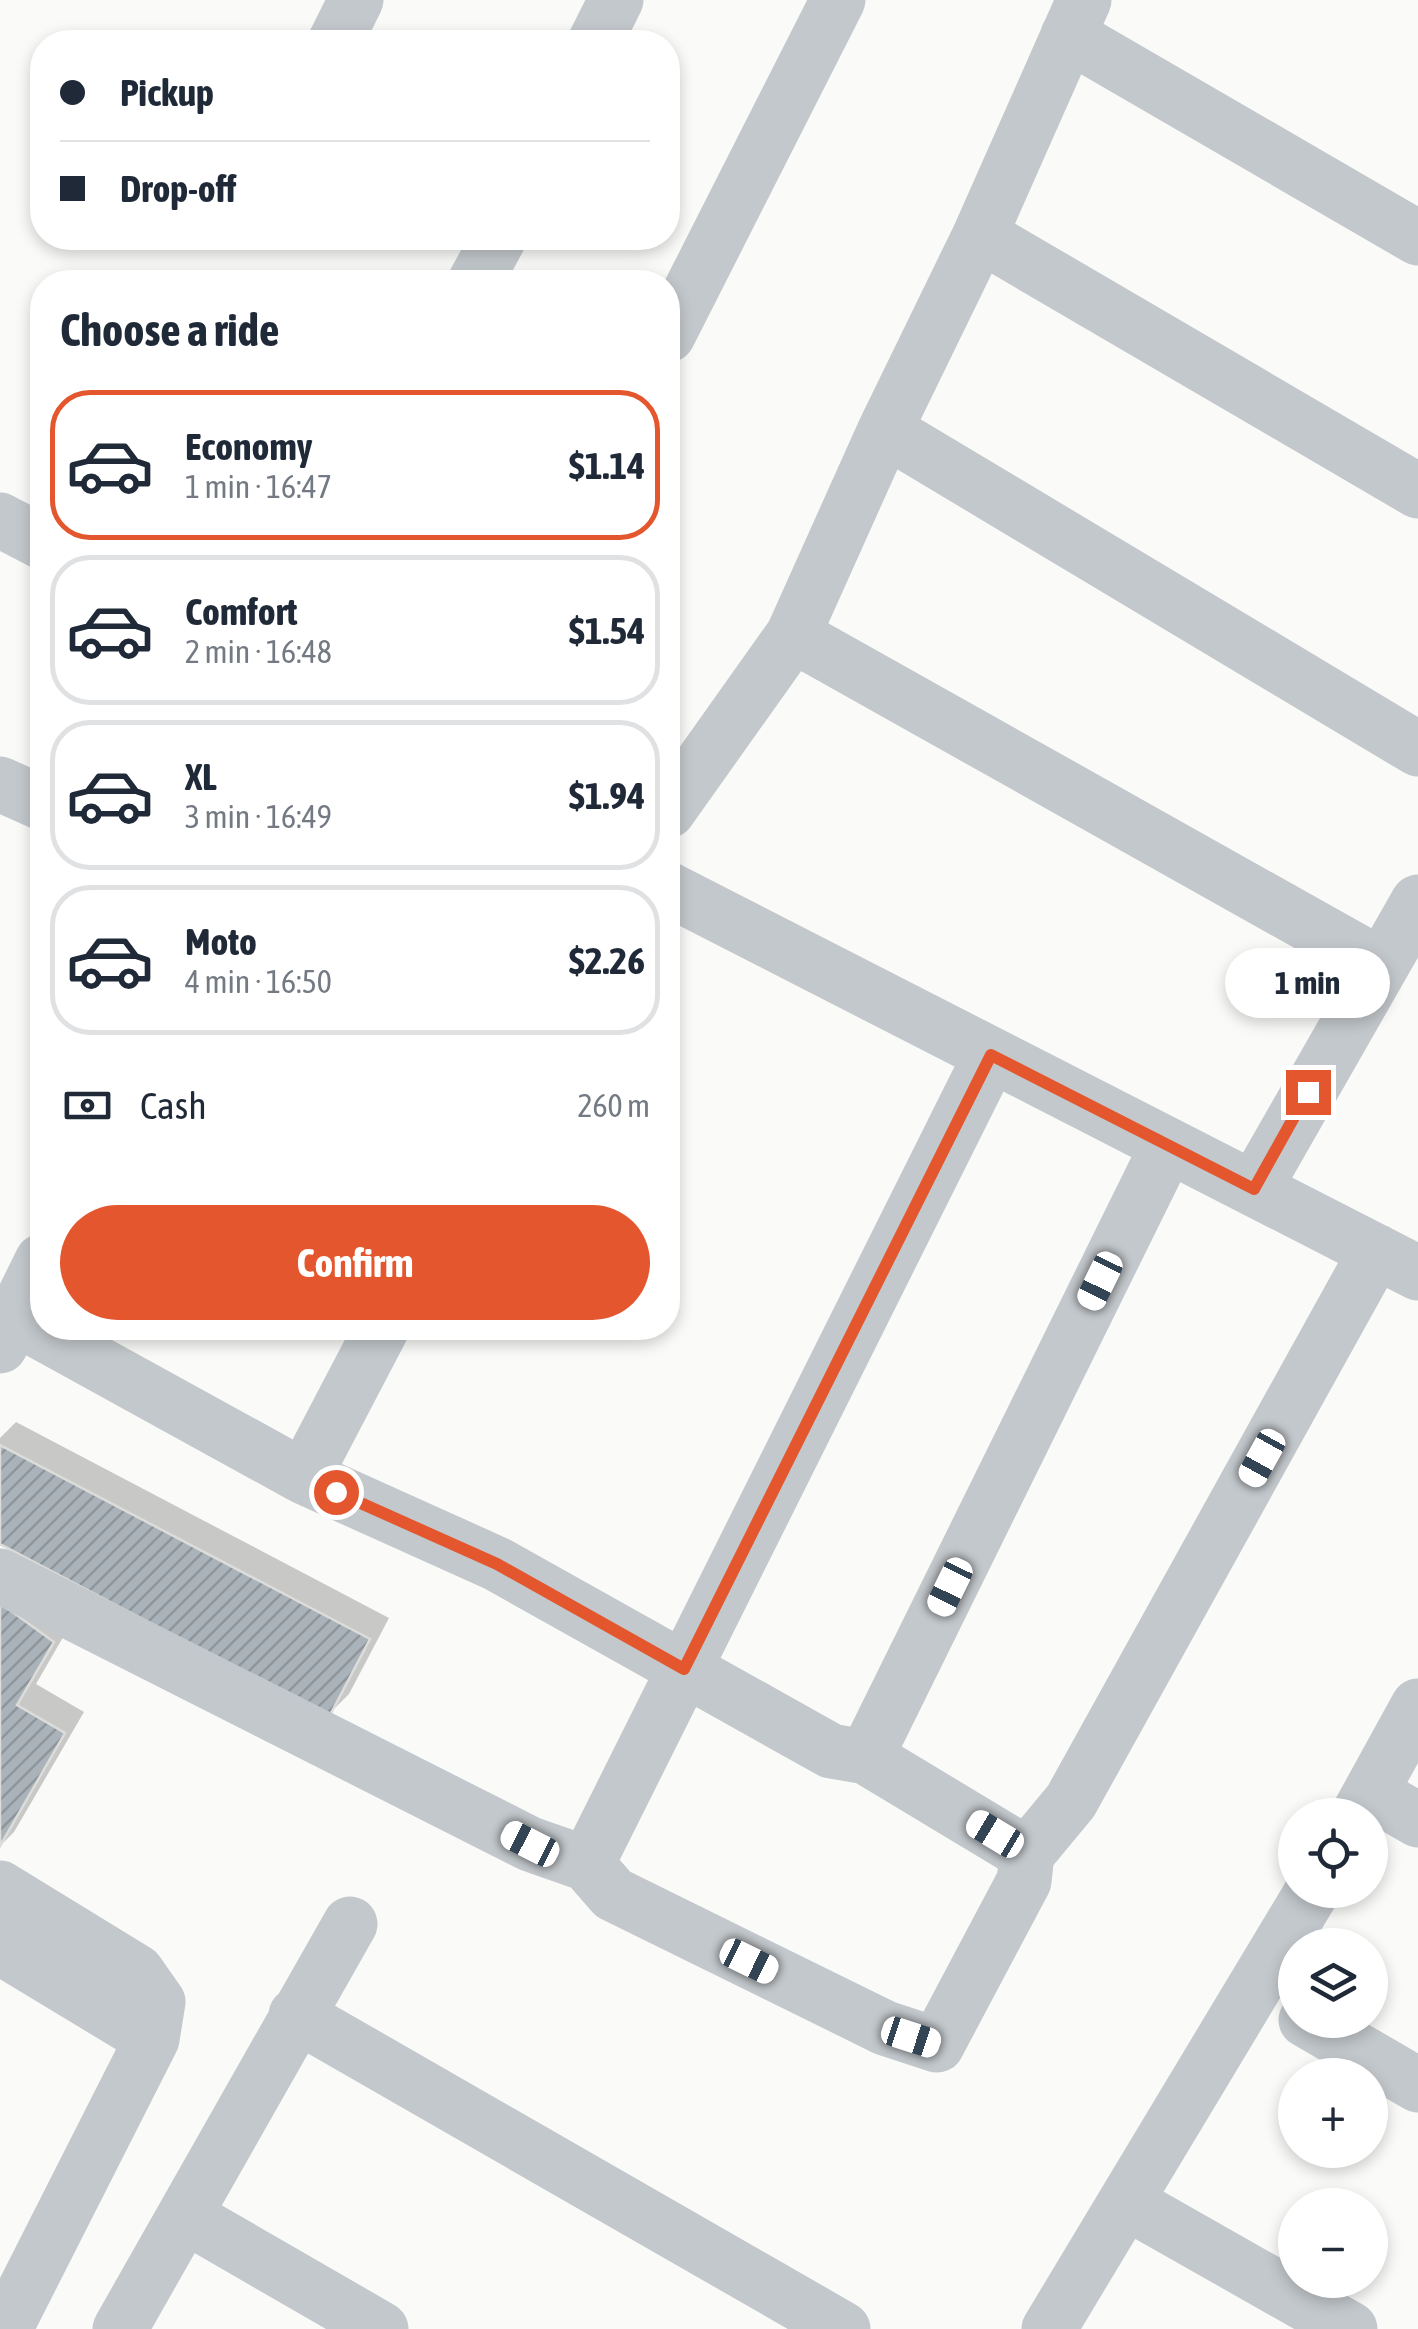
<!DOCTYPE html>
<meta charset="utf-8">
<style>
body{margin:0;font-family:"Asap Condensed",sans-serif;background:#f6f6f7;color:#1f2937;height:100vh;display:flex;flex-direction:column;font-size:38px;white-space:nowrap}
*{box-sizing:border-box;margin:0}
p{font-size:32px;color:#747a83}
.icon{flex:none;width:55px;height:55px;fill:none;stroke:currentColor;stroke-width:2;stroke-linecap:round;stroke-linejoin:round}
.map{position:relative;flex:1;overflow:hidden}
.sheet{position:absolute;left:30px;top:270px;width:650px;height:1070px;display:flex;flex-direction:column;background:#fff;border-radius:40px;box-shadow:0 5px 15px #0003}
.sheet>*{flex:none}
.hud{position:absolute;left:30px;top:30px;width:650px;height:220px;border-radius:40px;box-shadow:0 5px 15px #0003;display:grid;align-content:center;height:220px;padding:0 30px;background:#fff}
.buttons{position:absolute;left:1278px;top:1798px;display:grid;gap:20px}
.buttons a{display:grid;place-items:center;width:110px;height:110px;border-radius:50%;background:#fff;box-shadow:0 5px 15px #0003;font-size:50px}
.end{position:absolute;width:45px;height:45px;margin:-22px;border:12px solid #e4572e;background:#fff;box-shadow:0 0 0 5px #fff}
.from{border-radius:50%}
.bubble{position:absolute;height:70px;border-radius:35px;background:#fff;box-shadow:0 5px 15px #0003;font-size:32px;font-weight:700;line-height:70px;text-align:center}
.car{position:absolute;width:30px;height:60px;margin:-30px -15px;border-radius:12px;box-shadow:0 0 8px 2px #0007;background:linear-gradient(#fff 24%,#345 0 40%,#fff 0 76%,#345 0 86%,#fff 0)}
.hud b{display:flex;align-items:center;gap:35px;height:95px;font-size:38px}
.hud b+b{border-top:2px solid #e0e1e3}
.hud i{width:25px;height:25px;background:#1f2937}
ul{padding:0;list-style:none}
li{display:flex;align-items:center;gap:30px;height:150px;margin:0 20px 15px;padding:0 10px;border:5px solid #e0e1e3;border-radius:40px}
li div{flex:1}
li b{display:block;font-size:38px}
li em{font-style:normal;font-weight:700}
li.active{border-color:#e4572e}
li>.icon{width:90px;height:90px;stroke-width:1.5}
h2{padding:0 30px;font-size:45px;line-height:120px}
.pay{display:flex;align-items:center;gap:25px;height:110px;padding:0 30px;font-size:38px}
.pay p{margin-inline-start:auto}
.cta{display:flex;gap:20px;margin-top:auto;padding:20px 30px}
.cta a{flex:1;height:115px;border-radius:60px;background:#e4572e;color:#fff;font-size:40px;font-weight:700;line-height:115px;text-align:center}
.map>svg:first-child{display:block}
.shadow{fill:#0003}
.building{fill:url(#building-hatch);stroke:#dcdcda;stroke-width:2.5}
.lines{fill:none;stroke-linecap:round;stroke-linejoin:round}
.minor{stroke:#c3c8cc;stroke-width:55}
.route{stroke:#e4572e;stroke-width:12}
</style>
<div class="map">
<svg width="1418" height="2329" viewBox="0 0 1418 2329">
<defs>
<pattern id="building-hatch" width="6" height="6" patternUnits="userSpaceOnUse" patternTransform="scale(2.5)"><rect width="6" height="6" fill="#aab3b9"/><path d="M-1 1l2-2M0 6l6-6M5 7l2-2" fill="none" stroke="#8e969c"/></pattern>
</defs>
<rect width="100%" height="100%" fill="#fafaf8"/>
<path class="shadow" d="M16 1422 389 1618 349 1694 329 1714 0 1541V1438Z
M0 1569 73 1620 36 1684 84 1712 14 1832 0 1846Z"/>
<path class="building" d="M0 1445 370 1639 329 1717 0 1544Z
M0 1603 54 1642 17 1705 65 1733 0 1846Z"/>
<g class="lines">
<path class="minor" d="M1068 35 1418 238
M335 42 356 0
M595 42 616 0
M980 235 1418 491
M475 282 499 238
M668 335 838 0
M885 430 1418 749
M0 520 42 542
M793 635 1379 964
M0 784 42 803
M668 811 793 635 885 430 980 235 1084 0
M668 889 1418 1273
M1254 1189 1418 902
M17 1319 304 1477 497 1564 831 1751 866 1757 1027 1854
M0 1346 42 1261
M304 1477 382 1328
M0 1576 530 1844 587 1864 613 1894 885 2028 937 2045 1024 1881 1027 1854 1071 1801 1376 1251
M866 1757 1168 1145
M1371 1793 1418 1820
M1358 1815 1418 1706
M587 1864 991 1055
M0 1888 137 1972 158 2002 152 2039 5 2329
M0 1947 152 2039
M296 2015 843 2329
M1306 2020 1418 2085
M1126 2202 1350 2329
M187 2217 381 2329
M120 2329 350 1924
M1049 2329 1313 1890"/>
</g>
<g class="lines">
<path class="route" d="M336 1492 497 1564 684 1669 991 1055 1254 1189 1308 1092"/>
</g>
</svg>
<div class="buttons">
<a><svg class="icon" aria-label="locate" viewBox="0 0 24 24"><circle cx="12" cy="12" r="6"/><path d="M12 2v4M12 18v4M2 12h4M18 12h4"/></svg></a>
<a><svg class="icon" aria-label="layers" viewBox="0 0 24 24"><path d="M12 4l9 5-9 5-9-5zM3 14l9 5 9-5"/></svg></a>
<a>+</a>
<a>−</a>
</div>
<i class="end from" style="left:336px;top:1492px"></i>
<i class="end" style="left:1308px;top:1092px"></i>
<div class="bubble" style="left:1225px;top:948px;width:165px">1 min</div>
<i class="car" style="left:1100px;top:1281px;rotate:206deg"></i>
<i class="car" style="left:1262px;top:1458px;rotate:209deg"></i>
<i class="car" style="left:950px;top:1587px;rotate:206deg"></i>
<i class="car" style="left:995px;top:1834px;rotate:301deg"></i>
<i class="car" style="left:530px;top:1844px;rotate:297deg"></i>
<i class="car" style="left:749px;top:1961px;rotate:116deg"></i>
<i class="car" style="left:911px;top:2037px;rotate:108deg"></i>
<div class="hud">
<b><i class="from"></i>Pickup</b>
<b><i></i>Drop-off</b>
</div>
<section class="sheet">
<h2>Choose a ride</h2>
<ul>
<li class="active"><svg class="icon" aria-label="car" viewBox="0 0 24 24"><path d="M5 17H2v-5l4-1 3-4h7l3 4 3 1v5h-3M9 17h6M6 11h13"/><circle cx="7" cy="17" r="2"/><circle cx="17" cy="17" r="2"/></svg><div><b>Economy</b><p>1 min · 16:47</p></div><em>$1.14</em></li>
<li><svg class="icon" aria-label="car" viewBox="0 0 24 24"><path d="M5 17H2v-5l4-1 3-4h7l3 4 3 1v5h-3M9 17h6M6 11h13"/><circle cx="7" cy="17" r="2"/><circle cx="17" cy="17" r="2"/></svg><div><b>Comfort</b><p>2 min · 16:48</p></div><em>$1.54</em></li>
<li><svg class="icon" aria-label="car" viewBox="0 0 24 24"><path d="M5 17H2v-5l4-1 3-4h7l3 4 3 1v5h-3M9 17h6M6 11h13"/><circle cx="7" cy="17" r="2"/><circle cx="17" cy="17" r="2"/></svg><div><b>XL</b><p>3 min · 16:49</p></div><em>$1.94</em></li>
<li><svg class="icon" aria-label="car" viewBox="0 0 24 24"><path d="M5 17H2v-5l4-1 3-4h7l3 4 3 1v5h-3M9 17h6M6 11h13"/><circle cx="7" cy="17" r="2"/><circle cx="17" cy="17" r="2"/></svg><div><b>Moto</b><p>4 min · 16:50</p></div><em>$2.26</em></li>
</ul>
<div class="pay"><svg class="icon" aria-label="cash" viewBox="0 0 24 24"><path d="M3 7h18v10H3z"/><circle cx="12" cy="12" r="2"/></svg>Cash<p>260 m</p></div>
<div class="cta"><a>Confirm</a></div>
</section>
</div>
